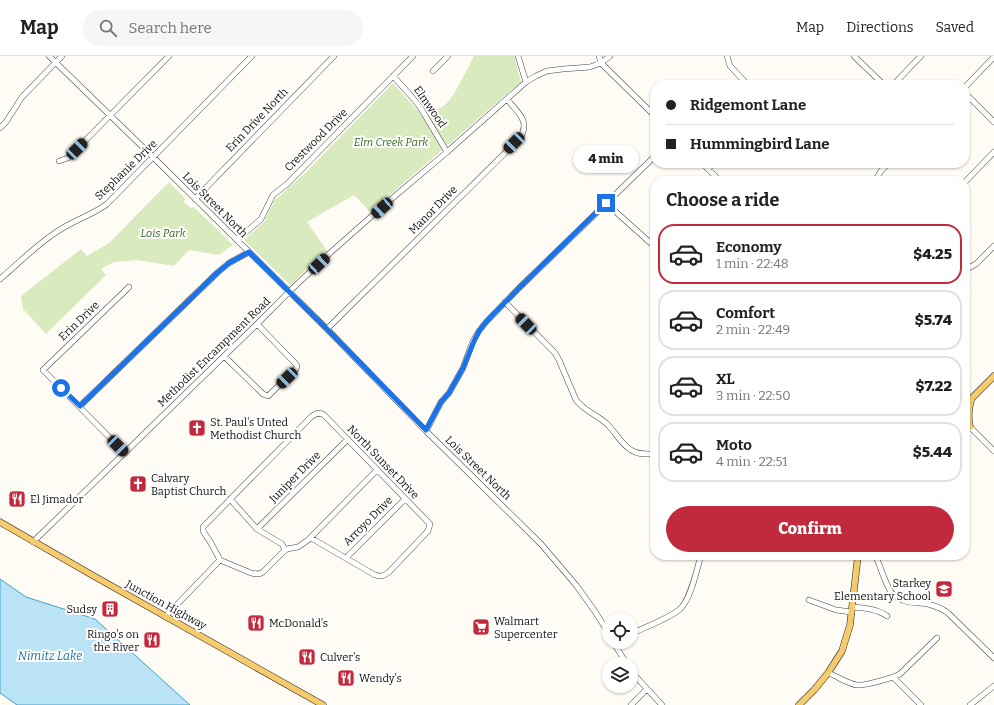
<!DOCTYPE html>
<meta charset="utf-8">
<style>
body{margin:0;font-family:Bitter,serif;background:#f6f6f6;color:#222;height:100vh;display:flex;flex-direction:column;font-size:15px;white-space:nowrap}
*{box-sizing:border-box;margin:0}
p{font-size:13px;color:#767676}
.icon{flex:none;width:22px;height:22px;fill:none;stroke:currentColor;stroke-width:2;stroke-linecap:round;stroke-linejoin:round}
.map{position:relative;flex:1;overflow:hidden}
.side{position:absolute;left:650px;top:120px;width:320px;height:384px;display:flex;flex-direction:column;background:#fff;border-radius:16px;box-shadow:0 1px 3px #0004}
.side>*{flex:none}
.guide{position:absolute;left:650px;top:24px;width:320px;height:88px;border-radius:16px;box-shadow:0 1px 3px #0004;display:grid;align-content:center;height:88px;padding:0 16px;background:#fff}
.tools{position:absolute;left:602px;top:557px;display:grid;gap:8px}
.tools a{display:grid;place-items:center;width:36px;height:36px;border-radius:50%;background:#fff;box-shadow:0 1px 3px #0004;font-size:20px}
.end{position:absolute;width:18px;height:18px;margin:-9px;border:5px solid #1a73e8;background:#fff;box-shadow:0 0 0 2px #fff}
.from{border-radius:50%}
.bubble{position:absolute;height:28px;border-radius:14px;background:#fff;box-shadow:0 1px 3px #0004;font-size:13px;font-weight:800;line-height:28px;text-align:center}
.car{position:absolute;width:12px;height:24px;margin:-12px -6px;border-radius:5px;box-shadow:0 0 3px 1px #0007;background:linear-gradient(#222 24%,#8ab4d8 0 40%,#222 0 76%,#8ab4d8 0 86%,#222 0)}
.guide b{display:flex;align-items:center;gap:14px;height:38px;font-size:15px}
.guide b+b{border-top:1px solid #e0e0e0}
.guide i{width:10px;height:10px;background:#222}
ul{padding:0;list-style:none}
li{display:flex;align-items:center;gap:12px;height:60px;margin:0 8px 6px;padding:0 8px;border:2px solid #e0e0e0;border-radius:16px}
li div{flex:1}
li b{display:block;font-size:15px}
li em{font-style:normal;font-weight:800}
li.active{border-color:#c02a3c}
li>.icon{width:36px;height:36px;stroke-width:1.5}
h2{padding:0 16px;font-size:18px;line-height:48px}
.primary-button{display:flex;gap:8px;margin-top:auto;padding:8px 16px}
.primary-button a{flex:1;height:46px;border-radius:24px;background:#c02a3c;color:#fff;font-size:16px;font-weight:800;line-height:46px;text-align:center}
header{display:flex;align-items:center;gap:24px;box-sizing:border-box;height:56px;padding:0 20px;background:#fff;border-bottom:1px solid #e0e0e0}
header strong{font-size:19px}
nav{display:flex;gap:22px;margin-inline-start:auto;font-size:14px}
.search{width:280px;height:36px;background:#f6f6f6;display:flex;align-items:center;gap:10px;box-sizing:border-box;padding:0 14px;border-radius:22px;color:#767676;font-size:15px}
.map>svg:first-child{display:block}
.green{fill:#d8eabe}
.water{fill:#bae4f5;stroke:#439fcb}
.lines{fill:none;stroke-linecap:round;stroke-linejoin:round}
.minor-casing{stroke:#444;stroke-width:6}
.major-casing{stroke:#222;stroke-width:7}
.minor{stroke:#fff;stroke-width:5}
.major{stroke:#f5cb6e;stroke-width:6}
.route{stroke:#1a73e8;stroke-width:5}
.labels{text-anchor:middle;dominant-baseline:central;stroke-width:4;stroke-linejoin:round;paint-order:stroke}
.street-label{font-size:11px;fill:#111;stroke:#fff}
.park-label{font-size:11px;font-style:italic;fill:#356921;stroke:#fff}
.poi-label{font-size:11px;fill:#111;stroke:#fff;text-anchor:start}
.water-label{font-size:12px;font-style:italic;fill:#1b71a2;stroke:#fff}
</style>
<header>
<strong>Map</strong>
<div class="search"><svg class="icon" aria-label="search" viewBox="0 0 24 24"><circle cx="10" cy="10" r="6"/><path d="M15 15l6 6"/></svg>Search here</div>
<nav><a>Map</a><a>Directions</a><a>Saved</a></nav>
</header>
<div class="map">
<svg width="994" height="649" viewBox="0 0 994 649">
<rect width="100%" height="100%" fill="#fffcf5"/>
<path class="green" d="M474 0H514L521 26 370 156 354 139 307 166 327 195 290 229 244 184 264 166 275 144 305 117 393 27 418 55 424 63C430 58 438 54 445 49 455 40 467 13 474 0Z
M169 126 184 141 185 144 184 146 191 152 194 151 196 153 233 189 219 199 189 194 174 210 137 204 114 206 101 213 106 219 46 278 23 253 21 240 81 193 87 200 109 187Z"/>
<path class="water" d="M0 523 26 541 95 563 190 649H17L0 637Z"/>
<g class="lines">
<g class="minor-casing">
<path id="minor" d="M49 0 153 101 327 273 426 375 541 488 576 529 596 557 609 578
M518 0 526 26
M599 0 601 7 655 60
M727 0 730 10 748 29
M854 0 884 29
M433 15 448 0
M393 20 412 41 420 51 447 96
M893 29 921 0
M965 31 994 1
M965 37 994 66
M0 72 6 66 22 41 62 0
M59 105 68 102 169 0
M702 107 720 125
M708 113 714 107
M875 125 881 115 889 107
M965 126 994 96
M195 143 334 0
M606 147 655 191
M237 184 261 163 273 139 287 128 413 0
M965 214 976 208 994 190
M0 223C18 208 35 190 55 177 71 165 91 160 107 148L252 0
M505 246 555 297 559 304 576 344C584 355 598 359 608 369 616 377 621 388 631 394 638 399 647 398 655 398
M327 273 520 82C531 65 517 56 507 43
M224 300 263 338 268 340 296 313 297 310 295 307 257 268
M80 350 217 217 229 207 249 196
M318 357 322 358 324 359 430 468 428 475 389 516C384 520 381 521 375 519L311 482 298 491 287 493 282 497 263 516C259 519 256 518 251 517L220 504 211 487 203 475V471L312 360Z
M965 366 994 395
M426 375 441 346 449 337 463 312 473 285 479 275 486 266 519 232 655 100
M125 397 43 314 129 231
M230 443 257 473 282 488 285 494
M257 473 348 383
M308 484 377 414
M33 486 257 268 292 233 330 197 382 151 447 96 526 26 536 20 547 15 563 13 590 11 601 7 610 0
M875 499C881 511 884 525 891 536 901 548 914 546 928 548 935 550 942 552 948 557L994 602
M346 502 405 443
M809 544 836 554 852 556
M852 551C865 552 877 553 887 560
M165 561 220 504
M631 578C643 572 673 561 681 552 691 542 697 513 701 499
M613 586 627 608
M631 614 638 623 662 649
M828 617C837 620 848 628 857 629 865 630 892 622 900 618L937 582
M893 621 921 649
M631 649 647 633
M970 649 994 630"/>
</g>
<g class="major-casing">
<path id="major" d="M965 349 994 320
M970 371C968 361 968 354 971 345
M0 466 92 519 323 649
M799 649 814 634 828 617 842 595 850 569 858 499"/>
</g>
<use href="#minor" class="minor"/>
<use href="#major" class="major"/>
</g>
<g class="lines">
<path class="route" d="M61 332 80 350 217 217 229 207 249 196 327 273 426 374 441 346 449 337 463 312 474 285 479 275 486 266 519 232 606 147"/>
</g>
<defs>
<g id="church-square" transform="scale(0.9)"><rect x="-9" y="-9" width="18" height="18" rx="4" fill="#c02a3c" stroke="#fff"/><path d="M-1.2-6h2.4v3.5h3.3v2.4h-3.3V6h-2.4V-.1h-3.3v-2.4h3.3Z" fill="#fff"/></g>
<g id="restaurant-square" transform="scale(0.9)"><rect x="-9" y="-9" width="18" height="18" rx="4" fill="#c02a3c" stroke="#fff"/><path d="M-5-6h1v4h1v-4h1v4h1v-4h1v5L-1.5 .5V6h-2V.5L-5-1ZM5-6V6H3V1.5H1.5Q1.5-4 5-6Z" fill="#fff"/></g>
<g id="school-square" transform="scale(0.9)"><rect x="-9" y="-9" width="18" height="18" rx="4" fill="#c02a3c" stroke="#fff"/><path d="M0-5L7-2L0 1L-7-2ZM-4 1L0 2.5L4 1V4Q0 6-4 4Z" fill="#fff"/></g>
<g id="building-square" transform="scale(0.9)"><rect x="-9" y="-9" width="18" height="18" rx="4" fill="#c02a3c" stroke="#fff"/><path d="M-4-6H4V6H1V3H-1V6H-4ZM-2.5-4.3h1.7v1.8h-1.7ZM.8-4.3h1.7v1.8H.8ZM-2.5-1h1.7V.8h-1.7ZM.8-1h1.7V.8H.8Z" fill="#fff"/></g>
<g id="supermarket-square" transform="scale(0.9)"><rect x="-9" y="-9" width="18" height="18" rx="4" fill="#c02a3c" stroke="#fff"/><path d="M-6-5.5h2.5l.6 2H6L4.5 2H-2.5L-4.4-4H-6ZM-1.5 3.2a1.3 1.3 0 1 0 .1 0ZM3 3.2a1.3 1.3 0 1 0 .1 0Z" fill="#fff"/></g>
</defs>
<g fill-rule="evenodd">
<use href="#church-square" x="197" y="372"/>
<use href="#church-square" x="138" y="428"/>
<use href="#restaurant-square" x="17" y="443"/>
<use href="#school-square" x="944" y="533"/>
<use href="#building-square" x="110" y="553"/>
<use href="#restaurant-square" x="256" y="567"/>
<use href="#supermarket-square" x="481" y="571"/>
<use href="#restaurant-square" x="152" y="584"/>
<use href="#restaurant-square" x="307" y="601"/>
<use href="#restaurant-square" x="346" y="622"/>
</g>
<g class="labels">
<g class="street-label">
<text transform="translate(430 51) rotate(55)">Elmwood</text>
<text transform="translate(257 64) rotate(-46)">Erin Drive North</text>
<text transform="translate(316 84) rotate(-45)">Crestwood Drive</text>
<text transform="translate(126 114) rotate(-44)">Stephanie Drive</text>
<text transform="translate(215 149) rotate(45)">Lois Street North</text>
<text transform="translate(433 154) rotate(-45)">Manor Drive</text>
<text transform="translate(79 265) rotate(-44)">Erin Drive</text>
<text transform="translate(214 296) rotate(-44)">Methodist Encampment Road</text>
<text transform="translate(383 406) rotate(46)">North Sunset Drive</text>
<text transform="translate(478 412) rotate(44)">Lois Street North</text>
<text transform="translate(295 421) rotate(-45)">Juniper Drive</text>
<text transform="translate(368 465) rotate(-45)">Arroyo Drive</text>
<text transform="translate(166 549) rotate(29)">Junction Highway</text>
</g>
<g class="park-label">
<text x="391" y="86">Elm Creek Park</text>
<text x="163" y="177">Lois Park</text>
</g>
<g class="poi-label">
<text x="210" y="366">St. Paul's Unted<tspan x="210" dy="13">Methodist Church</tspan></text>
<text x="151" y="422">Calvary<tspan x="151" dy="13">Baptist Church</tspan></text>
<text x="30" y="443">El Jimador</text>
<text x="931" y="527" text-anchor="end">Starkey<tspan x="931" dy="13">Elementary School</tspan></text>
<text x="97" y="553" text-anchor="end">Sudsy</text>
<text x="494" y="565">Walmart<tspan x="494" dy="13">Supercenter</tspan></text>
<text x="269" y="567">McDonald's</text>
<text x="139" y="578" text-anchor="end">Ringo's on<tspan x="139" dy="13">the River</tspan></text>
<text x="320" y="601">Culver's</text>
<text x="359" y="622">Wendy's</text>
</g>
<g class="water-label">
<text x="50" y="600">Nimitz Lake</text>
</g>
</g>
</svg>
<div class="tools">
<a><svg class="icon" aria-label="locate" viewBox="0 0 24 24"><circle cx="12" cy="12" r="6"/><path d="M12 2v4M12 18v4M2 12h4M18 12h4"/></svg></a>
<a><svg class="icon" aria-label="layers" viewBox="0 0 24 24"><path d="M12 4l9 5-9 5-9-5zM3 14l9 5 9-5"/></svg></a>
</div>
<i class="end from" style="left:61px;top:332px"></i>
<i class="end" style="left:606px;top:147px"></i>
<div class="bubble" style="left:573px;top:89px;width:66px">4 min</div>
<i class="car" style="left:514px;top:87px;rotate:225deg"></i>
<i class="car" style="left:77px;top:93px;rotate:45deg"></i>
<i class="car" style="left:382px;top:152px;rotate:228deg"></i>
<i class="car" style="left:319px;top:208px;rotate:47deg"></i>
<i class="car" style="left:526px;top:268px;rotate:315deg"></i>
<i class="car" style="left:287px;top:322px;rotate:226deg"></i>
<i class="car" style="left:118px;top:390px;rotate:135deg"></i>
<div class="guide">
<b><i class="from"></i>Ridgemont Lane</b>
<b><i></i>Hummingbird Lane</b>
</div>
<section class="side">
<h2>Choose a ride</h2>
<ul>
<li class="active"><svg class="icon" aria-label="car" viewBox="0 0 24 24"><path d="M5 17H2v-5l4-1 3-4h7l3 4 3 1v5h-3M9 17h6M6 11h13"/><circle cx="7" cy="17" r="2"/><circle cx="17" cy="17" r="2"/></svg><div><b>Economy</b><p>1 min · 22:48</p></div><em>$4.25</em></li>
<li><svg class="icon" aria-label="car" viewBox="0 0 24 24"><path d="M5 17H2v-5l4-1 3-4h7l3 4 3 1v5h-3M9 17h6M6 11h13"/><circle cx="7" cy="17" r="2"/><circle cx="17" cy="17" r="2"/></svg><div><b>Comfort</b><p>2 min · 22:49</p></div><em>$5.74</em></li>
<li><svg class="icon" aria-label="car" viewBox="0 0 24 24"><path d="M5 17H2v-5l4-1 3-4h7l3 4 3 1v5h-3M9 17h6M6 11h13"/><circle cx="7" cy="17" r="2"/><circle cx="17" cy="17" r="2"/></svg><div><b>XL</b><p>3 min · 22:50</p></div><em>$7.22</em></li>
<li><svg class="icon" aria-label="car" viewBox="0 0 24 24"><path d="M5 17H2v-5l4-1 3-4h7l3 4 3 1v5h-3M9 17h6M6 11h13"/><circle cx="7" cy="17" r="2"/><circle cx="17" cy="17" r="2"/></svg><div><b>Moto</b><p>4 min · 22:51</p></div><em>$5.44</em></li>
</ul>
<div class="primary-button"><a>Confirm</a></div>
</section>
</div>
